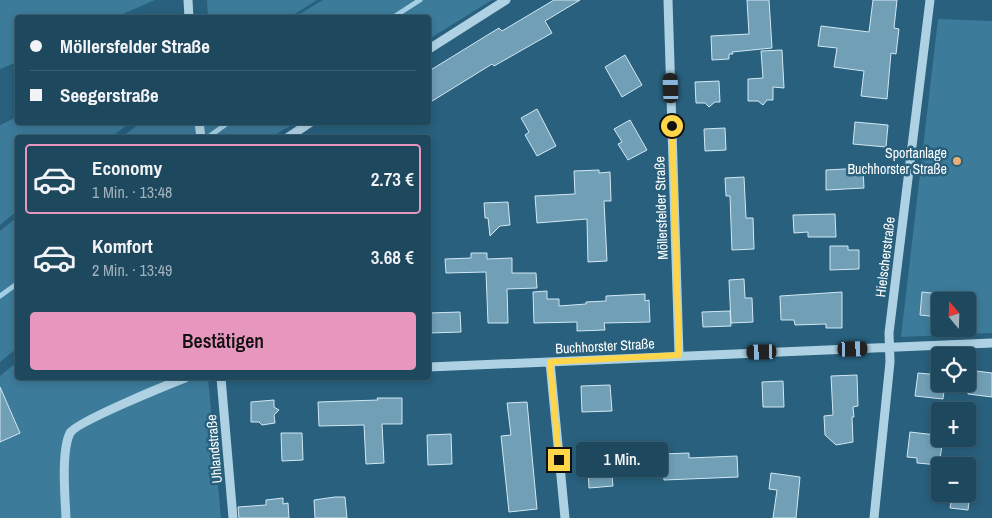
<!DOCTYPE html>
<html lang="de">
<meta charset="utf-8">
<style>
body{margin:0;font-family:"Archivo Narrow",sans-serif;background:#2b5267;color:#f1f3f6;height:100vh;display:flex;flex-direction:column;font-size:19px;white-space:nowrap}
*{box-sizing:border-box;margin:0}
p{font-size:16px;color:#a1b2bc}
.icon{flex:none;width:28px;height:28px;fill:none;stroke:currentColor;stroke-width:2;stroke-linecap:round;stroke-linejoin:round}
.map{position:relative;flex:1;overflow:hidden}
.sheet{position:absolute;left:15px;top:135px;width:416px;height:245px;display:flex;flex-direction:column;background:#1e485e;border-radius:5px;box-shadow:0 2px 8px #0003,0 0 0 1px #3c6073}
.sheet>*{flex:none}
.hud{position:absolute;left:15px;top:15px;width:416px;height:110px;border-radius:5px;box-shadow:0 2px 8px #0003,0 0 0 1px #3c6073;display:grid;align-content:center;height:110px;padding:0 15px;background:#1e485e}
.needle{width:32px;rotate:341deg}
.controls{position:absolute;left:931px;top:292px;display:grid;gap:10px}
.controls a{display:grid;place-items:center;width:45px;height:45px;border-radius:5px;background:#1e485e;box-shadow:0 2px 8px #0003,0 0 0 1px #3c6073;font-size:25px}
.end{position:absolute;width:22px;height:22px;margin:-11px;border:6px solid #ffd54a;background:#111;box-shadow:0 0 0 2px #111}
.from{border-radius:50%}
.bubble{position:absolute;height:35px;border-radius:5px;background:#1e485e;box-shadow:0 2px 8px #0003,0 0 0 1px #3c6073;font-size:16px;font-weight:600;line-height:35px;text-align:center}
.car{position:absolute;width:15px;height:30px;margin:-15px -8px;border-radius:6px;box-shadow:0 0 4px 1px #0007;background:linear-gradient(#222 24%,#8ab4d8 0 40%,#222 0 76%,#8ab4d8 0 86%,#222 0)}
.hud b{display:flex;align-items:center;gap:18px;height:48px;font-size:19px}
.hud b+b{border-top:1px solid #3c6073}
.hud i{width:12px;height:12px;background:#f1f3f6}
ul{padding:9px 0 0;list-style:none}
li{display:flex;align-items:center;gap:15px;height:70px;margin:0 10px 8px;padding:0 5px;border:2px solid transparent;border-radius:5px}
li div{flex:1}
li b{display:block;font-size:19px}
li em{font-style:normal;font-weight:600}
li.active{border-color:#e797bd}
li>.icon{width:45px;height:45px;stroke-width:1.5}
.button{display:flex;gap:10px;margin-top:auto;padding:10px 15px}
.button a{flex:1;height:58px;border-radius:5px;background:#e797bd;color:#111;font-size:20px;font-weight:600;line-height:58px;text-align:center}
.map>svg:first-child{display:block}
.green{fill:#3c7b9a;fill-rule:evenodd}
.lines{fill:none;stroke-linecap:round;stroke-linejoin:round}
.stream{stroke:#a3d0e5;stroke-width:5}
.building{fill:#709fb6;stroke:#d1e8f4}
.minor{stroke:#aed2e4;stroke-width:9}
.route{stroke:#ffd54a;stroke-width:6}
.poi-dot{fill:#ebaf75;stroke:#28607d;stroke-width:2}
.labels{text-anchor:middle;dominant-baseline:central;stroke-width:5;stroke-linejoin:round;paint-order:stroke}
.poi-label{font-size:14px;fill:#fff;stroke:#28607d;text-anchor:end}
.street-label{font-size:14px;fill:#fff;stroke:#28607d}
</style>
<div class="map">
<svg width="992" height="518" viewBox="0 0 992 518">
<rect width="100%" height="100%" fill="#28607d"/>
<path class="green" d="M0 0H155L116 17 18 18 17 62 0 69Z
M207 0H317L290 17 208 18Z
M323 0H492L429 39V18L295 17Z
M938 19 992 21V333L901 337ZM940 301H968V329H940Z
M17 117 18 122 130 123 111 137 18 138 17 211 0 225V125Z
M140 123H295L271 137 121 138Z
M17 217V348L0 362V231Z
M17 362 18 378H208L221 518H0V376Z"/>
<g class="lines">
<path class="stream" d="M392 18 420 0
M207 138 229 122
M0 296 18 283"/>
</g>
<path class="building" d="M554 0H580L545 21 552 33 494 66 492 64 429 103V71L499 28 502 31Z
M747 0H769L772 48 732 52 733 54H729V59L712 60 711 36 749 34Z
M873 0H897L894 28 899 29 896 54 891 53 887 99 861 96 864 71 834 67 837 48 818 46 821 26 869 32Z
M782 50 784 88 773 87V100H767L763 105 758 101H748V79L763 78 761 51Z
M625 55 642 85 622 97 605 67Z
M719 81 720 102H715L709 107 705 103H696L695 82Z
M537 109 556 146 537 156 525 135 529 132 521 118Z
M630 120 647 150 628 160 618 144 622 142 614 129Z
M855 122 888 125 886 147 853 144Z
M725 128 726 150 705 151 704 129Z
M863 168 864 188 826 190V170Z
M599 170V173L610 172 611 201H604L607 261 588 262 587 219 537 223 535 196 575 194 574 171Z
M744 177 746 218H753L754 249 732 250 730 196H726L725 178Z
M508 202 510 225 500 226 490 236 488 218H485L484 203Z
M835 214 836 237H808V232L794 233 793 215Z
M830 246H848V250H859V269L830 270Z
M471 253H487V259L512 258V273H536L537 288 507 289 508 323H488L486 272 446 273 445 259 471 258Z
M744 279 745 298H752L753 322 731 323 729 280Z
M547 291V299H559V306L586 304V302L606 301V296L645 294V301L649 300 650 322 604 323 605 330 577 331V322L534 323 533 292Z
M842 292V328H826V324L795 325 794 320H781L780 296Z
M922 292 940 294V317L920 315Z
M730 311 731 326 703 327 702 312Z
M460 312 461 332 429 333V313Z
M968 370 992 373V397L968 394Z
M918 373 940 375V384H945L943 399 915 396Z
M857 375 858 406 853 407 854 417H852L853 442 836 445 825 435 824 416 833 415 831 376Z
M783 381 784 407H763L762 382Z
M610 385 612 411 582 412 581 386Z
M0 387 20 433 0 442Z
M377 398H402V424H382L384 463 366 464 364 425 319 426 318 402 378 400Z
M274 400V407L279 410 274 415 275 423 262 425 259 422H251V402Z
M527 402 537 509 509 512 501 436 511 435 507 403Z
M910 432 936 435 935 439H943L939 465 917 463V458L907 457Z
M281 433H302L303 460 282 461Z
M451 434 452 464 428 465 427 435Z
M689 453V458L737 456 738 477 664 480 662 454Z
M611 465 613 486 589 488 588 468Z
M771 473 800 477 796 518H773L777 490 769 489Z
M952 494H970L968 510 950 508Z
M335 497H345L347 518H315L314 500Z
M283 498V504L288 503 289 518H239L238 507 266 505V500Z"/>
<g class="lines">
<path class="minor" d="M188 0 189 18
M668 0 679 355
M429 49 506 0
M199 122 201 138
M287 138 311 122
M550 362 565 518
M429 367 992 343
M221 378 233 518
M66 518C65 497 61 451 70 433 76 422 167 385 185 378
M874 518 890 362 889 333 930 0"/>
</g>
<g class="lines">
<path class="route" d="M559 460 550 362 679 355 672 126"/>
</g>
<circle class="poi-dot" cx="957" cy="161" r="5"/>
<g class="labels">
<g class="poi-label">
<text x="947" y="153">Sportanlage<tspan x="947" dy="16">Buchhorster Straße</tspan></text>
</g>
<g class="street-label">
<text transform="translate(661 208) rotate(-92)">Möllersfelder Straße</text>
<text transform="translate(885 257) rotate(-83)">Hielscherstraße</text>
<text transform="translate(605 346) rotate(-3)">Buchhorster Straße</text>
<text transform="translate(214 449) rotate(-95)">Uhlandstraße</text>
</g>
</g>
</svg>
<div class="controls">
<a><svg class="needle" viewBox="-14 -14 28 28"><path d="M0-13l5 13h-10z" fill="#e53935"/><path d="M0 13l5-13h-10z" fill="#a1b2bc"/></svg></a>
<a><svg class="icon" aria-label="locate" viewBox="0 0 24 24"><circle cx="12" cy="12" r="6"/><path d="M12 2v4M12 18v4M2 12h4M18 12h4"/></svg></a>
<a>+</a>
<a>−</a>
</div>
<i class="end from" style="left:672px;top:126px"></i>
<i class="end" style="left:559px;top:460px"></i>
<div class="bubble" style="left:576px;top:442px;width:92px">1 Min.</div>
<i class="car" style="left:671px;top:88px;rotate:358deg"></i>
<i class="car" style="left:853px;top:349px;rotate:88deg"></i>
<i class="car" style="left:762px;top:352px;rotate:268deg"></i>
<div class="hud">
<b><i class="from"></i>Möllersfelder Straße</b>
<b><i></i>Seegerstraße</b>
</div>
<section class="sheet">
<ul>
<li class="active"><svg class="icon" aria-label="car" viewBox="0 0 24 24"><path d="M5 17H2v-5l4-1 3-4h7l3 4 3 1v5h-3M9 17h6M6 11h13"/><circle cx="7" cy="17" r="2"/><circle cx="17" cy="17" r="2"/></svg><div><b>Economy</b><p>1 Min. · 13:48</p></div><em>2.73 €</em></li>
<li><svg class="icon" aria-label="car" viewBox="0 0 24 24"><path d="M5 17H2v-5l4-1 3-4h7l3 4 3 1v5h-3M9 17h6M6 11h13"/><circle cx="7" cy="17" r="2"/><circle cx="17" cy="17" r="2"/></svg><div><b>Komfort</b><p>2 Min. · 13:49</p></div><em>3.68 €</em></li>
</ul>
<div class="button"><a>Bestätigen</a></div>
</section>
</div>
